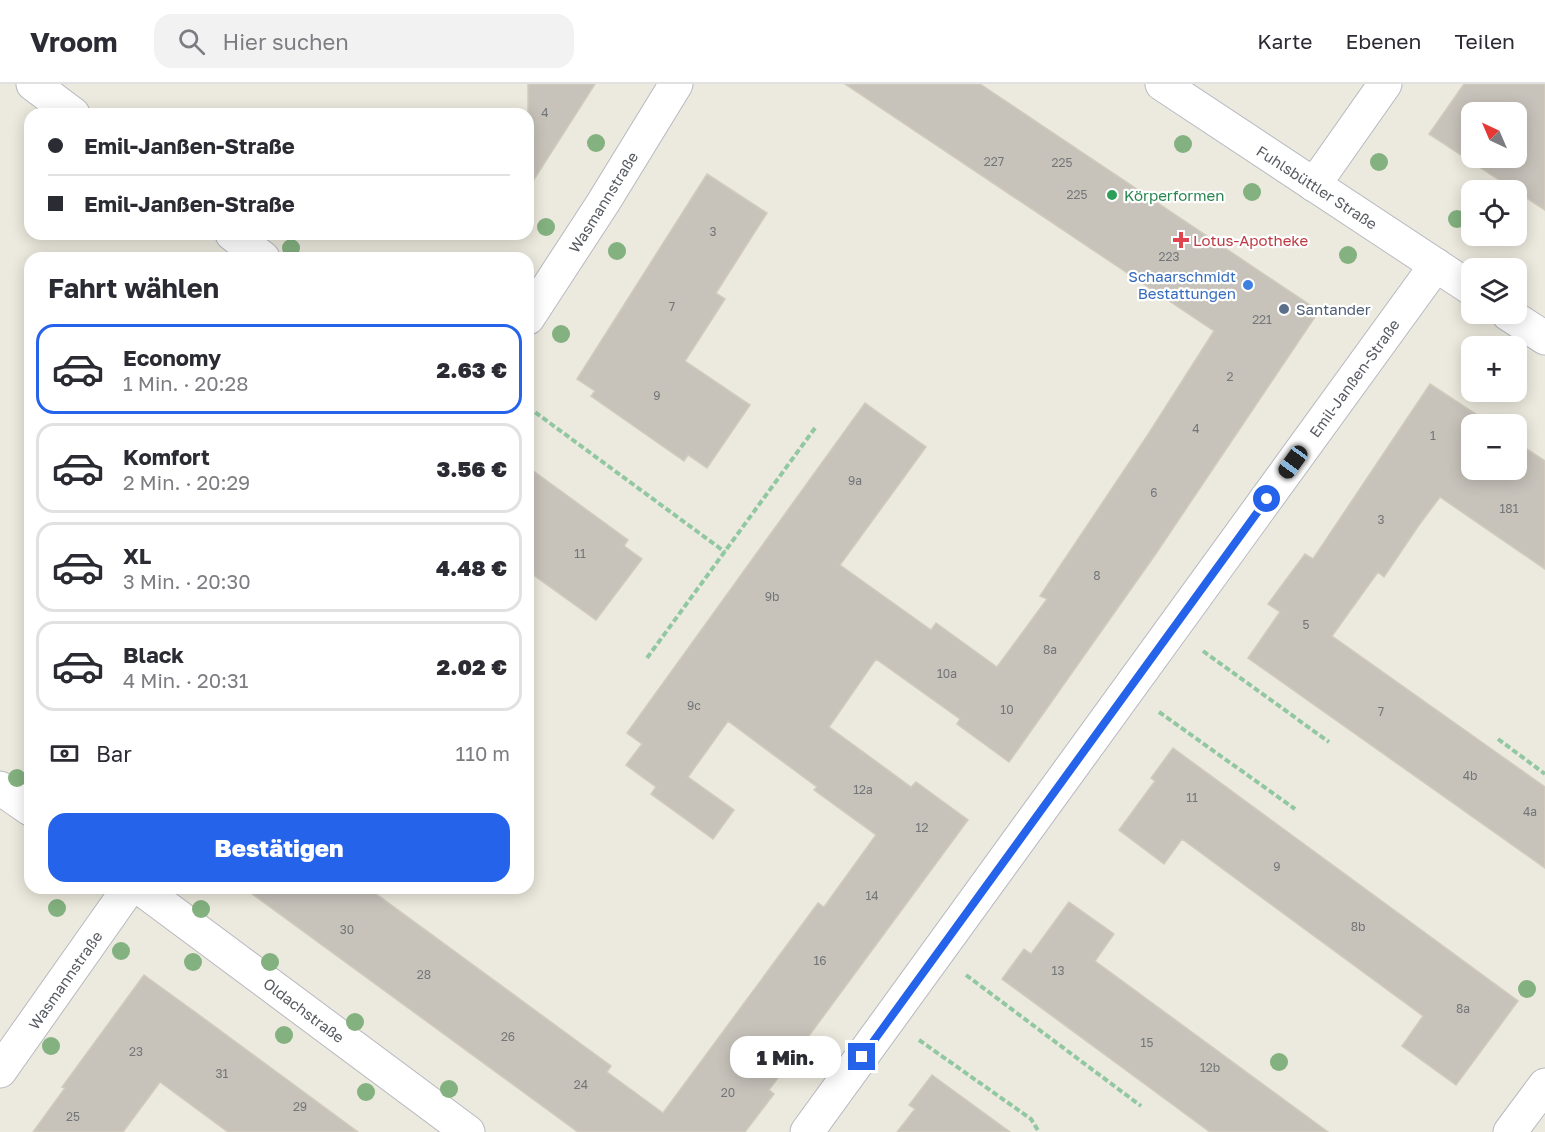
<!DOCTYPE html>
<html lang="de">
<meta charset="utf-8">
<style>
body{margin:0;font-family:"Golos Text",sans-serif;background:#f2f2f3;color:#2b2b33;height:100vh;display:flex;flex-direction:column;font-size:22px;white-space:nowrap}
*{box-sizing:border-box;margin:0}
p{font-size:20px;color:#7c7c81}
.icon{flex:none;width:33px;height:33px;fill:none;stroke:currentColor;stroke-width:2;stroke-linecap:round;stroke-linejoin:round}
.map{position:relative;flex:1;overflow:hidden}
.details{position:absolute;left:24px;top:168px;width:510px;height:642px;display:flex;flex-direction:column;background:#fff;border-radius:18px;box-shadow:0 3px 15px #0003}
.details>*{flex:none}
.top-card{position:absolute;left:24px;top:24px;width:510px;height:132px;border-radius:18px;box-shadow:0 3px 15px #0003;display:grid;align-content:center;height:132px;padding:0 24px;background:#fff}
.needle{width:39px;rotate:316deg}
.fabs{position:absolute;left:1461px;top:18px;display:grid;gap:12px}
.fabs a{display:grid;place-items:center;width:66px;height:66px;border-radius:12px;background:#fff;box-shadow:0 3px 15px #0003;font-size:30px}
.end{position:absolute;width:27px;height:27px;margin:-14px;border:8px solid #2563eb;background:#fff;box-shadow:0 0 0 3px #fff}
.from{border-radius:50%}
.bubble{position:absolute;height:42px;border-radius:18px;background:#fff;box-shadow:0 3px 15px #0003;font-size:20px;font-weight:800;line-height:42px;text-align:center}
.car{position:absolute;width:18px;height:36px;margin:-18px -9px;border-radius:8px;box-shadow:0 0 4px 2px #0007;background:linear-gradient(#222 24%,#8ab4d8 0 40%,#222 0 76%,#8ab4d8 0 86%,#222 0)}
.top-card b{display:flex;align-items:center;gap:21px;height:57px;font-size:22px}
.top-card b+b{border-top:2px solid #e1e1e2}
.top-card i{width:15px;height:15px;background:#2b2b33}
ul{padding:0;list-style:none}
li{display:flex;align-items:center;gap:18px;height:90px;margin:0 12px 9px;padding:0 12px;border:3px solid #e1e1e2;border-radius:18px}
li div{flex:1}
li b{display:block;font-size:22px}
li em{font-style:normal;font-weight:800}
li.on{border-color:#2563eb}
li>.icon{width:54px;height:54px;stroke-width:1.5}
h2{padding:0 24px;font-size:27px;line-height:72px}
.pay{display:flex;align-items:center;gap:15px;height:66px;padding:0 24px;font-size:22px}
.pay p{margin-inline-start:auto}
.button{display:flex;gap:12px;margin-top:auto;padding:12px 24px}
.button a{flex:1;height:69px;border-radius:18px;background:#2563eb;color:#fff;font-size:24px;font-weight:800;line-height:69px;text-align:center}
header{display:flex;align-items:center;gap:36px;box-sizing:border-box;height:84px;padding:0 30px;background:#fff;border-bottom:2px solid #e1e1e2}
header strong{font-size:28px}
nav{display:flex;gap:33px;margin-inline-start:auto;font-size:21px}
.search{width:420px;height:54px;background:#f2f2f3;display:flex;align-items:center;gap:15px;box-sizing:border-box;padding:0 21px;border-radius:18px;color:#7c7c81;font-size:22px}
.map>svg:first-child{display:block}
.building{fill:#c7c3bb;stroke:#d1cbbc;stroke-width:1.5;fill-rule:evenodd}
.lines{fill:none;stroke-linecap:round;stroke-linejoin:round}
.street-casing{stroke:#b6b9bf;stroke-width:35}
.secondary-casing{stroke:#b7bbc2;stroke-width:35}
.path{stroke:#91c8a1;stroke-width:4;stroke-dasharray:6 3;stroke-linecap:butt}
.street{stroke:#fff;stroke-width:33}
.secondary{stroke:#fff;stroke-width:33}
.tree{fill:#83b17f}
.route{stroke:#2563eb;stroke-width:8}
.leisure-dot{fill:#2e9e5b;stroke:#fff;stroke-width:2}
.health-dot{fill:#e0444e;stroke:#fff;stroke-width:2}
.shop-dot{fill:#3f7fe0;stroke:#fff;stroke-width:2}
.service-dot{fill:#5c6f8a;stroke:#fff;stroke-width:2}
.labels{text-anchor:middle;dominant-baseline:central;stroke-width:4.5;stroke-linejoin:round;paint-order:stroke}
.number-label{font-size:12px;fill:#737578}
.street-label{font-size:15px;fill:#575b61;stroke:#fff}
.leisure-label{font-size:15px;fill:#27864d;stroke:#fff;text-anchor:start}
.health-label{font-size:15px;fill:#be3a42;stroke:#fff;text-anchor:start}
.shop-label{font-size:15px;fill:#366cbe;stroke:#fff;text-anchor:end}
.service-label{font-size:15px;fill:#4e5e75;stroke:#fff;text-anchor:start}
</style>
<header>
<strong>Vroom</strong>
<div class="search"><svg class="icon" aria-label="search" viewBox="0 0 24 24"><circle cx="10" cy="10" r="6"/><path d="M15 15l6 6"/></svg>Hier suchen</div>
<nav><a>Karte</a><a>Ebenen</a><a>Teilen</a></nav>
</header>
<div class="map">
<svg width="1545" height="1048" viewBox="0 0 1545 1048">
<rect width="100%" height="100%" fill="#ece9de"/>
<path class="building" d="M528 0H595L528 105Z
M845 0H980L1319 227 1155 471 1009 678 957 640 960 635 876 575 829 643 911 703 916 698 968 736 769 1006 774 1010 745 1048H578L244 804H368L611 982 607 988 663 1029 818 819 824 823 876 751 814 706 817 703 728 637 688 693 734 726 713 755 651 710 656 703 626 681 642 660 627 649 865 319 926 363 840 481 931 546 936 539 997 583 1047 515 1040 512 1149 349 1214 247Z
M1464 0H1545V126L1429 50ZM1472 28H1516V74H1472Z
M707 90 767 129 716 209 725 215 685 277 750 321 707 384 688 371 684 377 638 345 591 312 595 307 577 295Z
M1430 300 1491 340H1472V386H1516V358L1545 377V485L1440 413 1419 441 1384 493 1378 488 1332 552 1545 703V784L1248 574 1280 528 1268 520 1305 470 1313 475Z
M528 383 628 456 624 462 642 475 596 536 528 487Z
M1173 664 1518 917 1456 1001 1402 962 1423 932 1182 755 1164 780 1119 746 1155 697 1151 694Z
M1069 818 1114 850 1095 877 1328 1048H1210L1002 895 1024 865 1031 870Z
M144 891 206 936 358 1048H228L160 998 123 1048H33L65 1004 62 1003Z
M932 991 1010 1048H897L915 1025 909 1021Z"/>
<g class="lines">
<g class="street-casing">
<path id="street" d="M33 0 73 30
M1314 101 1385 0
M232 150 263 174
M528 234 603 119 676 0
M0 704 30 725
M140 804 468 1048
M0 987 129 804
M807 1048 1436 181
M1510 1048 1545 1001"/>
</g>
<g class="secondary-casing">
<path id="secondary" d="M1162 0 1472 205
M1508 230 1545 254"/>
</g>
<path class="path" d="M528 323 725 468
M1203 567 1329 658
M647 574 815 344
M1159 628 1295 725
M1498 655 1545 690
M966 891 1141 1022
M919 956 1031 1035 1039 1048"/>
<use href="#street" class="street"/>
<use href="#secondary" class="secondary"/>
</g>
<g class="tree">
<circle cx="596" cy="59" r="9"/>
<circle cx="1183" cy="60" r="9"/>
<circle cx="1379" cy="78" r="9"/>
<circle cx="1252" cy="108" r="9"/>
<circle cx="1457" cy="135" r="9"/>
<circle cx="546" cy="143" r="9"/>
<circle cx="291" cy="164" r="9"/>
<circle cx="617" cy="167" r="9"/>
<circle cx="1348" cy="171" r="9"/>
<circle cx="561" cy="250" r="9"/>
<circle cx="17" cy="694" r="9"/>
<circle cx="57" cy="824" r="9"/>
<circle cx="201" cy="825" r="9"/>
<circle cx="121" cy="867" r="9"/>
<circle cx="193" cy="878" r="9"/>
<circle cx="270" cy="878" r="9"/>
<circle cx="1527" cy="905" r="9"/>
<circle cx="355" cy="938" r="9"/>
<circle cx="284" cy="951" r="9"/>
<circle cx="51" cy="962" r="9"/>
<circle cx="1279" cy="978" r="9"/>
<circle cx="449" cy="1005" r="9"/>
<circle cx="366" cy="1008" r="9"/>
</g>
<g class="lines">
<path class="route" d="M862 973 1267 415"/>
</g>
<circle class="leisure-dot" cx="1112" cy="111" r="6"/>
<path class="health-dot" d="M1178 147h6v6h6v6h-6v6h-6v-6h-6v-6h6z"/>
<circle class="shop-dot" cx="1248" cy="201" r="6"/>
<circle class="service-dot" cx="1284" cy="225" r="6"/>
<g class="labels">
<g class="number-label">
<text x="545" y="28">4</text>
<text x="994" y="77">227</text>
<text x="1062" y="78">225</text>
<text x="1077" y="110">225</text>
<text x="713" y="147">3</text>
<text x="1169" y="172">223</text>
<text x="672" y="222">7</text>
<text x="1262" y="235">221</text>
<text x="1230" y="292">2</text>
<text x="657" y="311">9</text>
<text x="1196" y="344">4</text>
<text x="1433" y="351">1</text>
<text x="855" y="396">9a</text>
<text x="1154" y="408">6</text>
<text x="1509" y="424">181</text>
<text x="1381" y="435">3</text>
<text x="580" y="469">11</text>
<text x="1097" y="491">8</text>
<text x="772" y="512">9b</text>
<text x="1306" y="540">5</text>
<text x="1050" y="565">8a</text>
<text x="947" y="589">10a</text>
<text x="694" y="621">9c</text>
<text x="1007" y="625">10</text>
<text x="1381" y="627">7</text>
<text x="1470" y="691">4b</text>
<text x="863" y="705">12a</text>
<text x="1192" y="713">11</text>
<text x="1530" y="727">4a</text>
<text x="922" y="743">12</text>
<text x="1277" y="782">9</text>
<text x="872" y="811">14</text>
<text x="1358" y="842">8b</text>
<text x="347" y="845">30</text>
<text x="820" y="876">16</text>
<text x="1058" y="886">13</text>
<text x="424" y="890">28</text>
<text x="1463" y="924">8a</text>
<text x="508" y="952">26</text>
<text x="1147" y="958">15</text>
<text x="136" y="967">23</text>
<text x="1210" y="983">12b</text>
<text x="222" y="989">31</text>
<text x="581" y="1000">24</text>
<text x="728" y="1008">20</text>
<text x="300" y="1022">29</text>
<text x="73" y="1032">25</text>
</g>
<g class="street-label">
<text transform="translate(1317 103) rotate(33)">Fuhlsbüttler Straße</text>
<text transform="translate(603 118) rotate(-58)">Wasmannstraße</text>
<text transform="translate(1354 294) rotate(-54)">Emil-Janßen-Straße</text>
<text transform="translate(65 896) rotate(-55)">Wasmannstraße</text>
<text transform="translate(304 926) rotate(37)">Oldachstraße</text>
</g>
<g class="leisure-label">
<text x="1124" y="111">Körperformen</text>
</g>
<g class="health-label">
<text x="1193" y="156">Lotus-Apotheke</text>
</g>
<g class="shop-label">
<text x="1236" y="192">Schaarschmidt<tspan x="1236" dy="17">Bestattungen</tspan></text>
</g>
<g class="service-label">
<text x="1296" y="225">Santander</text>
</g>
</g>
</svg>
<div class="fabs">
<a><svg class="needle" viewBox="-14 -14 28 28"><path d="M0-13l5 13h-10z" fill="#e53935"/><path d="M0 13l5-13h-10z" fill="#7c7c81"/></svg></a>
<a><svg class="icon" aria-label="locate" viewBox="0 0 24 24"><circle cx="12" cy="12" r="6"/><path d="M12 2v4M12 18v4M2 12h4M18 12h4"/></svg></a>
<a><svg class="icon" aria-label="layers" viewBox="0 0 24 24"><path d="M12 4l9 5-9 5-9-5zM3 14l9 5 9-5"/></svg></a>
<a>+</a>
<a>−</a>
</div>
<i class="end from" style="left:1267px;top:415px"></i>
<i class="end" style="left:862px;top:973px"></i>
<div class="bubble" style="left:730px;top:952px;width:111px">1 Min.</div>
<i class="car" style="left:1293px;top:378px;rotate:216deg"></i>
<div class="top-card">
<b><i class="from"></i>Emil-Janßen-Straße</b>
<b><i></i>Emil-Janßen-Straße</b>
</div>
<section class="details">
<h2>Fahrt wählen</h2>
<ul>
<li class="on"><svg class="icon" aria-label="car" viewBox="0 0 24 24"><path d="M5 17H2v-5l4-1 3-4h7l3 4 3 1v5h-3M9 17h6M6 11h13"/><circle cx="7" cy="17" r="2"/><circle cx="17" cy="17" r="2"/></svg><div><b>Economy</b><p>1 Min. · 20:28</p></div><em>2.63 €</em></li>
<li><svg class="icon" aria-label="car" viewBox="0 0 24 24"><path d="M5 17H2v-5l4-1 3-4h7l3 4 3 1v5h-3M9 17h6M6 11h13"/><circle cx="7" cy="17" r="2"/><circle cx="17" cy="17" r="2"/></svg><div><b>Komfort</b><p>2 Min. · 20:29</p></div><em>3.56 €</em></li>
<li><svg class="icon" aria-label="car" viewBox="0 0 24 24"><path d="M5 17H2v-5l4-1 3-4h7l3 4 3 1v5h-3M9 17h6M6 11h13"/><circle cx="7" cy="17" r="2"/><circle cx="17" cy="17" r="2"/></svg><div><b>XL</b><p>3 Min. · 20:30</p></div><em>4.48 €</em></li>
<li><svg class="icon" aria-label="car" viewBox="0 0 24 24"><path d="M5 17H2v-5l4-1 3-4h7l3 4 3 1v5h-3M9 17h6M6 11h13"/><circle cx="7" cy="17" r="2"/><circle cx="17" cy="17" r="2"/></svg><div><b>Black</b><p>4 Min. · 20:31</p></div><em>2.02 €</em></li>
</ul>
<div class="pay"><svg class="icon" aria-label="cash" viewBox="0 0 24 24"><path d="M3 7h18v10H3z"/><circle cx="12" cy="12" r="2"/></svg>Bar<p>110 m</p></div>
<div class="button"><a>Bestätigen</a></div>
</section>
</div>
